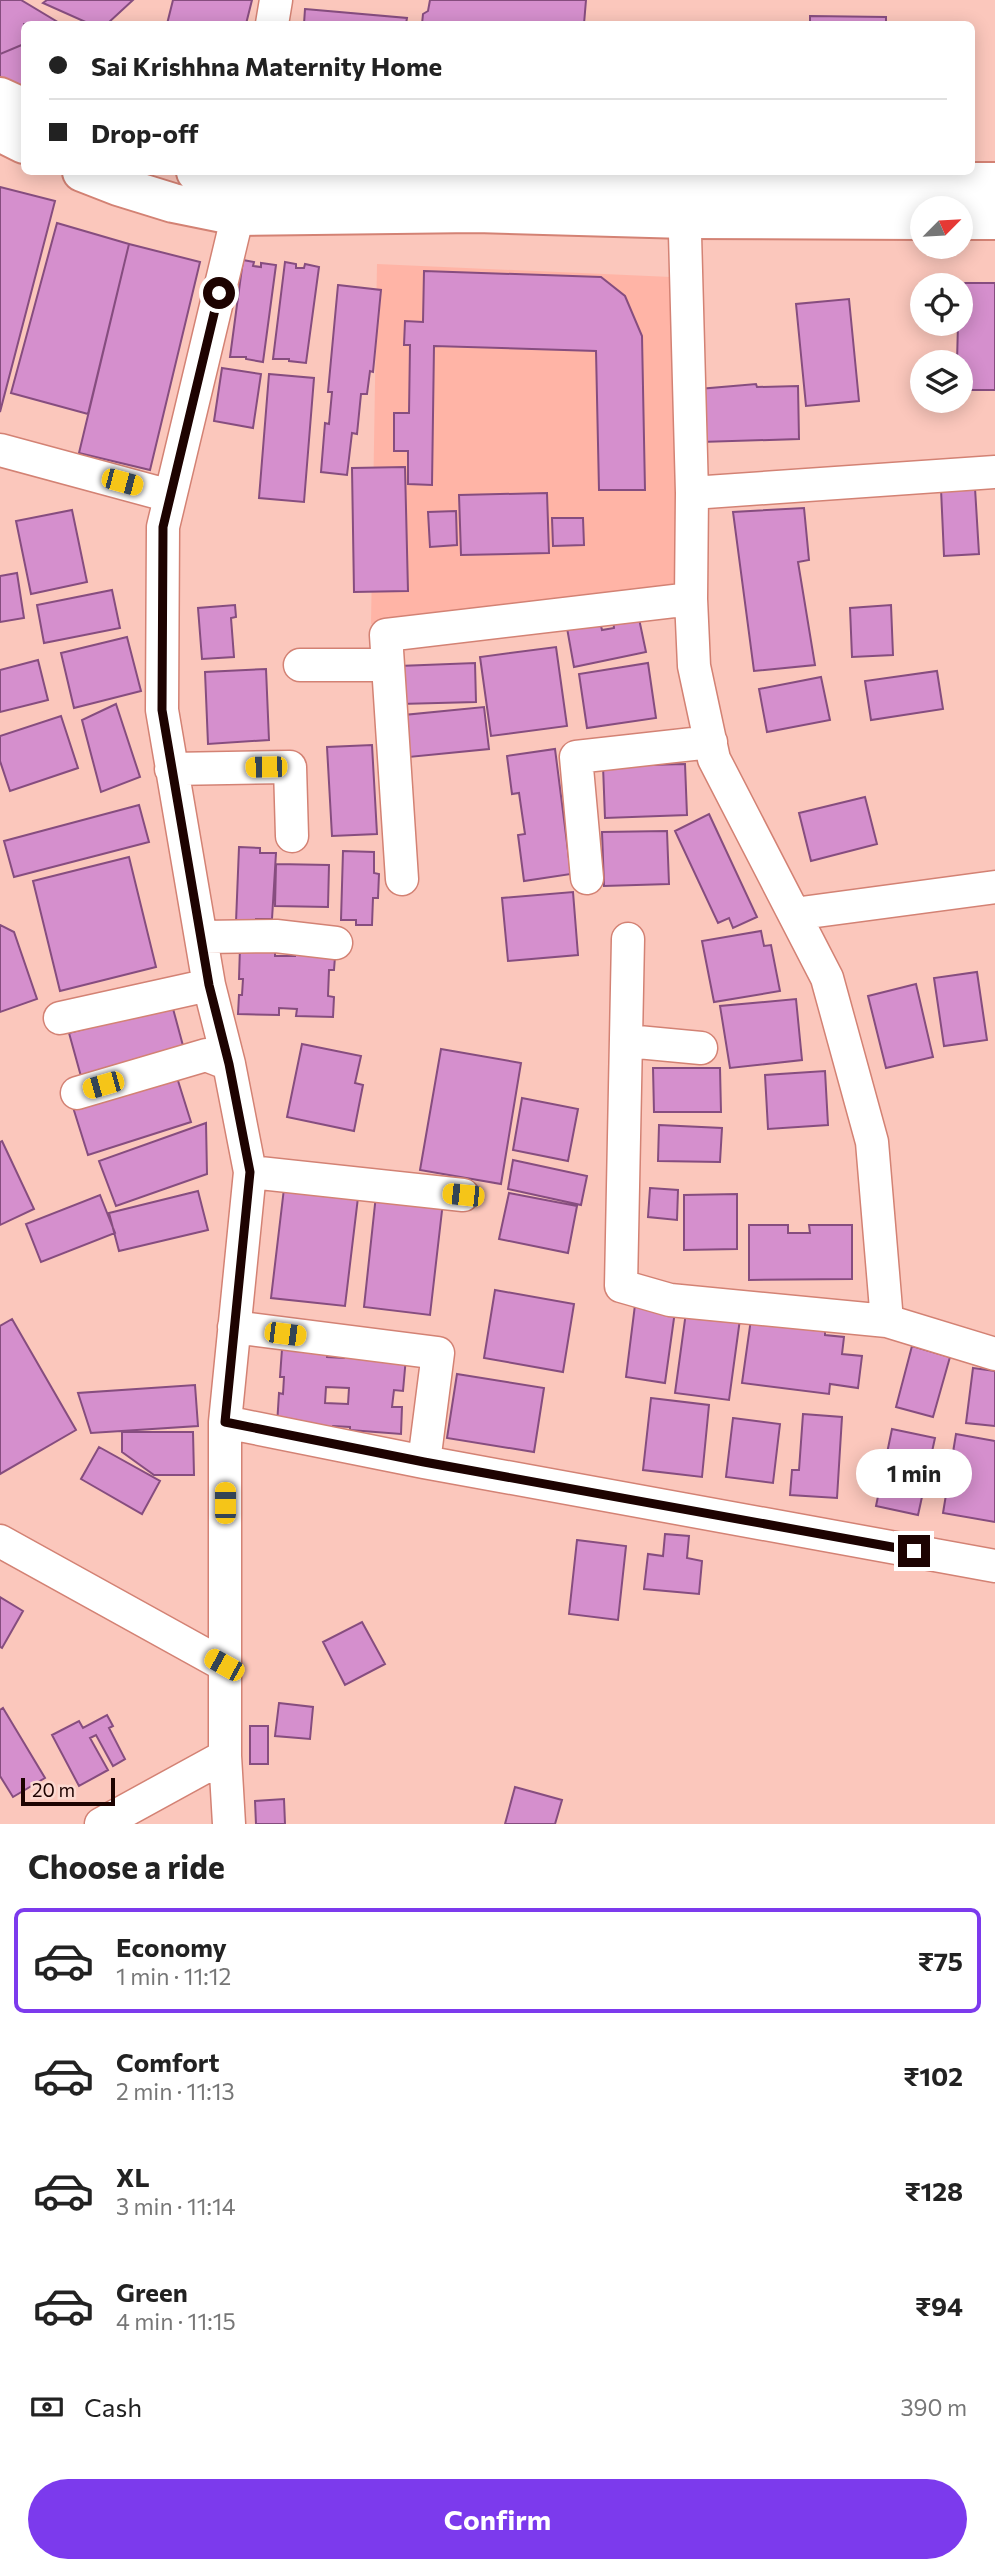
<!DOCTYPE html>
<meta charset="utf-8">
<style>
body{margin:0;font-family:Commissioner,sans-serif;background:#f2f2f2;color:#222;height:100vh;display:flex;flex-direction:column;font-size:26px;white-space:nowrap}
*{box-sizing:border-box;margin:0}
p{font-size:23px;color:#767676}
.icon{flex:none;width:38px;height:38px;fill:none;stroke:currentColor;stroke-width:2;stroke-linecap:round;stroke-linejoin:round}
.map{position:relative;height:1824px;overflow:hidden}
.sheet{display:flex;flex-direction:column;background:#fff;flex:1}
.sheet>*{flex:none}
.guide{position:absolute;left:21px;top:21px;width:954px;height:154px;border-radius:10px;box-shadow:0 4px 18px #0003;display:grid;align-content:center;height:154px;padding:0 28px;background:#fff}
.needle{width:46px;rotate:66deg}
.tools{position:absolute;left:910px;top:196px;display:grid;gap:14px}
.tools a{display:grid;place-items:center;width:63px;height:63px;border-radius:50%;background:#fff;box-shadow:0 4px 18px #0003;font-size:35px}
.scale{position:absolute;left:21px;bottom:18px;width:94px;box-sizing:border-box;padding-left:7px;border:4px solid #1d0301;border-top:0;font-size:19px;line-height:24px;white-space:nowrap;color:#1d0301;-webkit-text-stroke:5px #fcd9d1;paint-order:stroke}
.end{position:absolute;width:32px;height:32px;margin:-16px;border:9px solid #1d0301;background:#fff;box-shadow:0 0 0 4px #fff}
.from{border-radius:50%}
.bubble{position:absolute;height:49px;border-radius:24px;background:#fff;box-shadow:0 4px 18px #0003;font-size:23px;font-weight:700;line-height:49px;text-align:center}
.car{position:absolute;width:21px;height:42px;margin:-21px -10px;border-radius:9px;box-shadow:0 0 5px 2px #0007;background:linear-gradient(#f5c518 24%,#345 0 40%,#f5c518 0 76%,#345 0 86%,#f5c518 0)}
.guide b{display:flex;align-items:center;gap:24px;height:66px;font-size:26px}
.guide b+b{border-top:2px solid #e0e0e0}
.guide i{width:18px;height:18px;background:#222}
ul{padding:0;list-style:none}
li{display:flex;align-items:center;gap:21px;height:105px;margin:0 14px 10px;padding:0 14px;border:4px solid transparent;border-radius:10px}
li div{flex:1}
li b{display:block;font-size:26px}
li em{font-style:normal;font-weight:700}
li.active{border-color:#7c3aed}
li>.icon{width:63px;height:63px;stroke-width:1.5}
h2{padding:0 28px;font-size:32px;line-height:84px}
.pay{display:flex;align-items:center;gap:18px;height:77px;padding:0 28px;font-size:26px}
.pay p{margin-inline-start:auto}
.primary-button{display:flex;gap:14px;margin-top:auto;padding:14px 28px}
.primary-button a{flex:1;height:80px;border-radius:42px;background:#7c3aed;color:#fff;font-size:28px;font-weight:700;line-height:80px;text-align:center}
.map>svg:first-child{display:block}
.built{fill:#ffb4a6}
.building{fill:#d58fcd;stroke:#864d7f;stroke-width:2;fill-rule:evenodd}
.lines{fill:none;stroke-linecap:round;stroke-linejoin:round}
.minor-casing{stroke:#d38274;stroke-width:35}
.secondary-casing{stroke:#d38274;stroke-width:42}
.minor{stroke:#fff;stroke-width:32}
.secondary{stroke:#fff;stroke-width:38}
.route{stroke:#1d0301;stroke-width:9}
</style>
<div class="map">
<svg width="995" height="1824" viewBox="0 0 995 1824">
<rect width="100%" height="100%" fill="#fbc7bc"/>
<path class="built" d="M377 264 671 277 685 595 371 624Z"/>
<path class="building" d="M0 0H21L61 24H24V44L0 54Z
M47 0H133L107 24H90L43 3Z
M173 0H252L246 24H167Z
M430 0H586L584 24H422L423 14 428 11Z
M305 9 407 18 406 24H304Z
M810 16 886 17V24H810Z
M24 44V94L0 87V54Z
M0 187 55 201 0 412Z
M57 223 129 244 88 414 11 393Z
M129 244 200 262 150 470 79 453Z
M243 260 254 262 253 266 261 267V263L276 265 263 362 246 359V357H230Z
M285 262 296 264V268H304L305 264 319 267 306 363 289 361V359H273Z
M424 271 601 277 625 296 642 336 645 490H599L596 351 434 346 432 485 408 484V451H394V413H409L410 345H404L405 321 423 322Z
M958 283H995V390H961V362H957L958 324H961V285Z
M338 285 381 290 373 372 370 371 367 394H361L357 434 352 433 347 475 321 472 325 423 329 424 332 392H328Z
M849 299 859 401 806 406 796 304Z
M222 368 261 374 253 428 214 421Z
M269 374 314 378 304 502 259 498Z
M756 384 757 387 798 386 799 439 701 442 699 389Z
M405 467 408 591 354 592 352 468Z
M975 488 979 554 944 556 941 489Z
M547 493 549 553 461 555 459 495Z
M804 508 809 560 798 562 815 665 754 671 733 512Z
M72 510 87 582 31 594 16 521Z
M456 511 457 545 430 547 428 512Z
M552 518H583L584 545 553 546Z
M17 573 24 618 0 622V576Z
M112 590 120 628 44 643 37 605Z
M235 605 236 617 231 618 234 657 202 659 198 608Z
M891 605 893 655 852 657 850 608Z
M638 614 646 652 574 667 567 628 600 622 602 630 614 628 613 619Z
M127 637 141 691 74 708 61 653Z
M556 647 567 726 491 736 480 657Z
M38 660 48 700 0 712V670Z
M475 663 476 702 400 704 399 666Z
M648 663 656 718 587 728 579 674Z
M266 669 269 740 208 744 205 672Z
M937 671 943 709 871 720 865 681Z
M821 677 830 720 767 732 759 689Z
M116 704 140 777 101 792 82 720Z
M484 707 489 749 409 757 404 715Z
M61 716 78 768 10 791 0 761V736Z
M372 745 377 834 332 836 327 747Z
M555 749 571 874 524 881 518 835 525 834 519 793 512 794 507 756Z
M647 761V765L685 764 687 815 605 818 603 766Z
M865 797 877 844 811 861 799 813Z
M139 805 149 842 14 877 4 841Z
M709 814 757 917 733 928 729 918 718 923 675 831Z
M667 831 669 884 604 886 602 832Z
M239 847 260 848V853H276L272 919H256V924L236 922Z
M343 851 374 852V873L379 874 378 898H373L372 925H356V920H341Z
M129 857 156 967 60 991 33 881Z
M276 864 329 865 328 907 275 906Z
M573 892 578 955 508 961 502 898Z
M0 925 14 932 37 999 0 1012Z
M761 931 764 946 771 945 780 991 714 1002 702 941Z
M336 943 334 970H329L328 996 334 997 333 1017 296 1016 297 1009 279 1008V1015L238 1014 239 995H242L243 979H239L240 947 275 948V956H295V948Z
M977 972 987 1040 944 1046 934 978Z
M916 984 933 1057 886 1068 868 996Z
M796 999 802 1060 730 1068 720 1006Z
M172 1005 185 1053 82 1080 69 1033Z
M302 1044 361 1056 355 1083 363 1085 354 1131 287 1117Z
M441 1049 521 1063 501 1184 420 1170Z
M174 1068 191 1122 88 1155 71 1101Z
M653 1068H720L721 1112H654Z
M825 1071 828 1125 768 1129 765 1075Z
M522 1098 578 1109 568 1161 513 1150Z
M206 1123 207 1174 116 1206 99 1161Z
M659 1125 722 1128 720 1162 658 1161Z
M2 1141 34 1209 0 1225V1142Z
M513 1160 587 1176 581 1205 508 1189Z
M285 1180 359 1189 345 1306 271 1298Z
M650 1188 678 1190 677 1220 648 1217Z
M198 1191 208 1230 119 1251 109 1213Z
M509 1193 577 1206 568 1253 499 1239Z
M737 1194V1249L684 1250V1195Z
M100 1195 115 1233 41 1262 26 1224Z
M376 1195 443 1202 430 1315 364 1307Z
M749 1225H788V1233H810L809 1225H852V1279L749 1280Z
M495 1290 574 1304 563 1372 484 1358Z
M635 1305 675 1311 665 1383 626 1377Z
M686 1312 740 1319 729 1400 675 1393Z
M12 1319 76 1430 0 1474V1326Z
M751 1319 825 1329V1335L844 1337 842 1354 862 1356 858 1388 830 1384 829 1394 742 1383Z
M912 1346 950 1357 933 1417 896 1407Z
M282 1349 327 1352V1357L344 1358 345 1353 406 1357 403 1391 394 1390 392 1407H402L401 1434 350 1430V1427L333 1426 332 1429 277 1425 279 1393 283 1394 284 1377H280ZM326 1387 349 1388 348 1404 325 1403Z
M973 1368 995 1371V1426L966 1423Z
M457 1374 544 1388 534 1452 447 1438Z
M195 1385 198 1426 91 1433 78 1393Z
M651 1398 709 1405 702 1477 643 1470Z
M803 1414 842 1417 837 1498 790 1495 792 1470H799Z
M733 1418 780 1424 773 1483 726 1477Z
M892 1429 935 1438 918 1515 876 1506Z
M122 1432H193L194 1475H154L122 1452Z
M956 1434 995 1441V1522L943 1513Z
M99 1447 160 1481 142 1514 81 1479Z
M665 1534 689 1536 687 1558 702 1561 699 1594 644 1589 648 1554 663 1556Z
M577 1540 626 1546 618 1620 569 1614Z
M0 1597 23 1611 2 1648 0 1647Z
M362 1622 385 1664 345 1685 323 1642Z
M279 1703 313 1707 310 1739 275 1736Z
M3 1708 45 1778 13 1797 0 1776V1710Z
M107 1715 113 1726 109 1728 125 1759 113 1766 96 1735 90 1738 108 1770 79 1786 52 1735 79 1721 83 1728Z
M250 1726H268V1764H250Z
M515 1787 562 1800 555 1824H505Z
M284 1799 285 1824H256L255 1801Z"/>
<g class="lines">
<g class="minor-casing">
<path id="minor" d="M272 24 276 0
M243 193 163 527 162 710 209 985 229 1064 250 1172 225 1422 424 1462 995 1566
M684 197 692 493 691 599 694 666 714 759 827 978 872 1142 887 1321 995 1354
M0 450 170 496
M692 493 995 472
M300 665H388
M171 769 290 767 292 836
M587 878 576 757 711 742
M402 879 386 635 691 599
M794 914 995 887
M202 937 276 936 336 943
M628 939 621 1286 670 1300 887 1321
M60 1018 209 985
M627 1041 701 1048
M77 1093 206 1055 229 1064
M250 1172 463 1195
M234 1327 438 1353 424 1462
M225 1422V1756L229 1824
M0 1541 224 1665
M101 1824 225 1756"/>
</g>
<g class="secondary-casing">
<path id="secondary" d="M0 97 24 108
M0 132 24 144
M82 172 118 186 173 203 237 216 476 213 685 219 922 220
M196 172 245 183 995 182
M961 220H995"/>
</g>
<use href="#minor" class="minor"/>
<use href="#secondary" class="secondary"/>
</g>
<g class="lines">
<path class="route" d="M219 293 163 527 162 710 209 985 229 1064 250 1172 225 1422 424 1462 914 1551"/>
</g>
</svg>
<div class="tools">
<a><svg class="needle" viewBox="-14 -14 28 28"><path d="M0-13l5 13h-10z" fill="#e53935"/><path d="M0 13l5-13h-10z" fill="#767676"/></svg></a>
<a><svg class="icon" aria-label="locate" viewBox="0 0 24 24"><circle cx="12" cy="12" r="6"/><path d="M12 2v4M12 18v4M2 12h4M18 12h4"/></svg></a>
<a><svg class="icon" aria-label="layers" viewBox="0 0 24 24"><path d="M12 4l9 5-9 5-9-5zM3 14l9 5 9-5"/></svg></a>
</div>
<div class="scale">20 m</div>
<i class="end from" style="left:219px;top:293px"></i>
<i class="end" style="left:914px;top:1551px"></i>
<div class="bubble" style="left:856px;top:1449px;width:116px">1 min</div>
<i class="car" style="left:122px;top:482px;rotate:105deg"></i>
<i class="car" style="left:266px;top:767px;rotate:269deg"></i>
<i class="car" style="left:103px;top:1085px;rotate:254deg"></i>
<i class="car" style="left:463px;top:1195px;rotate:276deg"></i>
<i class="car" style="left:285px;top:1334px;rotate:97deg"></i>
<i class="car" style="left:225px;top:1503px;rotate:0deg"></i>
<i class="car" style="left:224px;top:1665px;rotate:299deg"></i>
<div class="guide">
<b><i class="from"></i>Sai Krishhna Maternity Home</b>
<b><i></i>Drop-off</b>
</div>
</div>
<section class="sheet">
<h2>Choose a ride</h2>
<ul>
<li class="active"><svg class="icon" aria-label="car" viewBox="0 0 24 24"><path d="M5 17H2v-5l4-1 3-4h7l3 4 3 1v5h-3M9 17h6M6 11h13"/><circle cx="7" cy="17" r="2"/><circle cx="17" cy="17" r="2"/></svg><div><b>Economy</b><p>1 min · 11:12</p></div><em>₹75</em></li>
<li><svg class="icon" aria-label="car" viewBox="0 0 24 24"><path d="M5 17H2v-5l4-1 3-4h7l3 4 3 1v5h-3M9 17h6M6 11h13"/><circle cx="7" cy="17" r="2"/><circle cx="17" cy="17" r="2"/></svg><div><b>Comfort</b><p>2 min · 11:13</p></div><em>₹102</em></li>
<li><svg class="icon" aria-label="car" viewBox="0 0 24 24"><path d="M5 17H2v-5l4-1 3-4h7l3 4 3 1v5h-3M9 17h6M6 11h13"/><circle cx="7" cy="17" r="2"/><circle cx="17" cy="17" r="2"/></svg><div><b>XL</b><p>3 min · 11:14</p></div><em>₹128</em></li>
<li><svg class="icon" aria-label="car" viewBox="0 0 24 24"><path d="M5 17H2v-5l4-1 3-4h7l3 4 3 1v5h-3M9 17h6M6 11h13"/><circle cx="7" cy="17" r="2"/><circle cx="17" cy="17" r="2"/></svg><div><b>Green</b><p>4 min · 11:15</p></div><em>₹94</em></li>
</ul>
<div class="pay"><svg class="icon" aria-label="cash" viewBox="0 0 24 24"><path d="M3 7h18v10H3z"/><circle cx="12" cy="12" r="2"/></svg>Cash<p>390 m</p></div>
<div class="primary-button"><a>Confirm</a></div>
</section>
